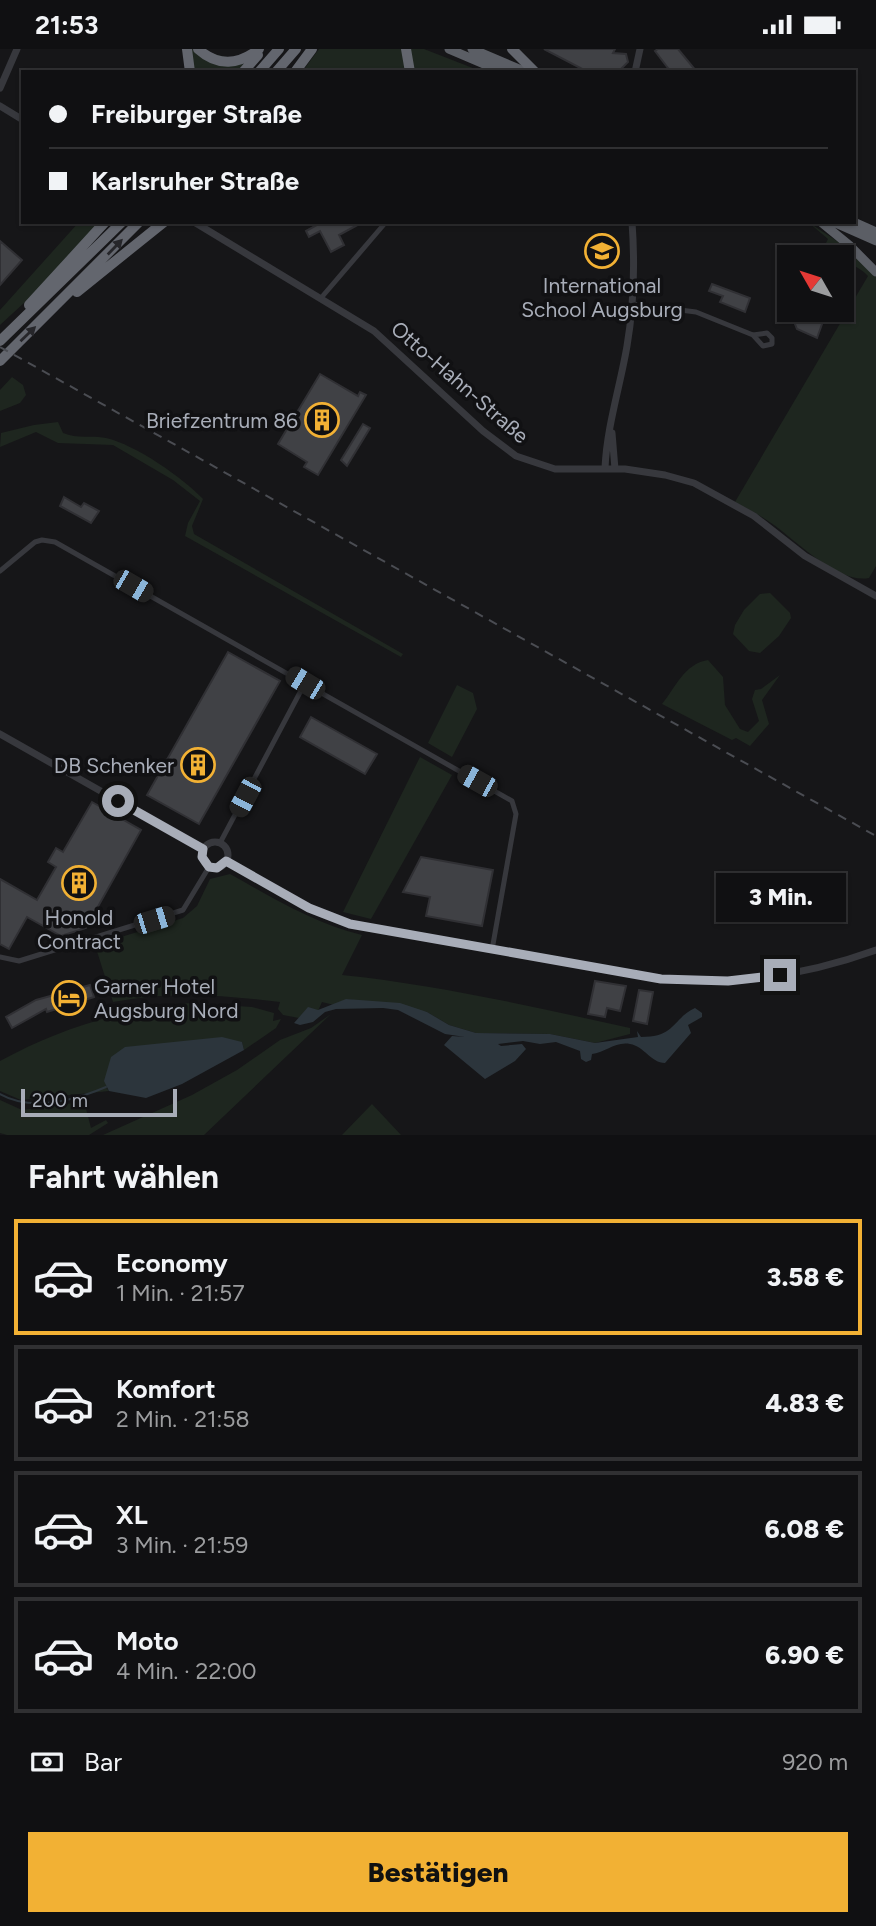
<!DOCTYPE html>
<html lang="de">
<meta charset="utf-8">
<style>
body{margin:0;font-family:Figtree,sans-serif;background:#19191b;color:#f1f3f6;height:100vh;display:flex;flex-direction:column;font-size:26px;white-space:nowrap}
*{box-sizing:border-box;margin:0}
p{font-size:23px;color:#9c9d9f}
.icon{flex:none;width:38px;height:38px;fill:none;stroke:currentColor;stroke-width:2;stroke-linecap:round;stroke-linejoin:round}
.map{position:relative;height:1086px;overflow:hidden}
.side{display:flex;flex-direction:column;background:#101012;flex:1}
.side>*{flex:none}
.guide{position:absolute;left:21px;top:21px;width:835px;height:154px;border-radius:0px;box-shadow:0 2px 5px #0004,0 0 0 2px #303032;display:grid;align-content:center;height:154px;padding:0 28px;background:#101012}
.needle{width:46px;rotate:309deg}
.tools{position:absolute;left:777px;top:196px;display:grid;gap:14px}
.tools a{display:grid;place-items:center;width:77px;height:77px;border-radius:0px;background:#101012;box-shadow:0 2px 5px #0004,0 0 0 2px #303032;font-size:35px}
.scale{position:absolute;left:21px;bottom:18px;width:156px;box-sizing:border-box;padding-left:7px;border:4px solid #a8adb8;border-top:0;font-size:19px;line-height:24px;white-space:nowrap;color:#a8adb8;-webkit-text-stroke:5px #111113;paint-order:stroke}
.end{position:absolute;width:32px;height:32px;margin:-16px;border:9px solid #a8adb8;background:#111;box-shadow:0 0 0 4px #111}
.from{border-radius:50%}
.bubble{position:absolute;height:49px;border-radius:0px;background:#101012;box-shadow:0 2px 5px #0004,0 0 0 2px #303032;font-size:23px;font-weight:800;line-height:49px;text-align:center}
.car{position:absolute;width:21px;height:42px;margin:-21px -10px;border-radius:9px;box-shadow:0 0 5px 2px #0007;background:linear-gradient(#222 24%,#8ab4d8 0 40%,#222 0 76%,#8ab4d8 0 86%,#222 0)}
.guide b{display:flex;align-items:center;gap:24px;height:66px;font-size:26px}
.guide b+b{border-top:2px solid #303032}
.guide i{width:18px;height:18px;background:#f1f3f6}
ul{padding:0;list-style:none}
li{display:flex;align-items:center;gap:21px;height:116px;margin:0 14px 10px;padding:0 14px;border:4px solid #303032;border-radius:0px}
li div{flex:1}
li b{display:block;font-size:26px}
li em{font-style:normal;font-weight:800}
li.selected{border-color:#f2b134}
li>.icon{width:63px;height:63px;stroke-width:1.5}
h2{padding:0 28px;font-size:32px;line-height:84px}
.pay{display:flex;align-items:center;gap:18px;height:77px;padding:0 28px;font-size:26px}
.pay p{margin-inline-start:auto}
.button{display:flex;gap:14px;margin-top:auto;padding:14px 28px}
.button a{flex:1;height:80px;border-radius:0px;background:#f2b134;color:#111;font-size:28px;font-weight:800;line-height:80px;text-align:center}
.status{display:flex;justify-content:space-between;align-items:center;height:49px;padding:0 35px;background:#101012;direction:ltr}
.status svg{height:19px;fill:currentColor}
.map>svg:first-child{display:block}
.green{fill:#1e261f}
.water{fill:#2c353c}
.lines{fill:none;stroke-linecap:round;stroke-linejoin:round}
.stream{stroke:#2c353c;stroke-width:2}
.building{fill:#404145;stroke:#303034;stroke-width:2}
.minor{stroke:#37383d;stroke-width:5}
.tertiary{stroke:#37383d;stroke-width:7}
.trunk{stroke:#5b5e65;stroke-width:9}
.motorway{stroke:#63666e;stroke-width:10}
.rail{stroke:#4a4c52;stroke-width:2;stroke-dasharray:9 7;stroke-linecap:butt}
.oneway{fill:#26262a}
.route{stroke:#a8adb8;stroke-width:9}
.labels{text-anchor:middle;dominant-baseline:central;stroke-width:7;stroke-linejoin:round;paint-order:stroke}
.poi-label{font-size:21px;fill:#a8adb8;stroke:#111113}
.street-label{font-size:21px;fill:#a8adb8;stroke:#111113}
</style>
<div class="status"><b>21:53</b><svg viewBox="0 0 49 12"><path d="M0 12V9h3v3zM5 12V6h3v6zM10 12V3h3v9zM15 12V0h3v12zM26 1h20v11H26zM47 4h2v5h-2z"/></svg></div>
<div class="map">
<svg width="876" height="1086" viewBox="0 0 876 1086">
<rect width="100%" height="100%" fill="#161618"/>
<path class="green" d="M189 0H195L245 13 237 23H193Z
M319 0H424L483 23H302Z
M79 173H100L37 242 0 276V261Z
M808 173 843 196 876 228V517L869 529C839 535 796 492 774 476 762 467 748 460 735 453L868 227C860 218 846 214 839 208L841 201 826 194 828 190Z
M12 328 23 336 26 346 20 354 0 362V341Z
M58 373 63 384C77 390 92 386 106 389 136 396 182 428 203 450L192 477 194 485 403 605 401 608 185 487 188 474 200 452 173 431 113 396 58 394 36 383 0 398 1 384 34 376Z
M770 544 790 564 791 569 779 587 760 604 749 602 733 585 735 576 744 561 760 545Z
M708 611 723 628 725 656 740 680 748 683 759 672 752 650 755 641 761 640 780 626 762 651 769 675 750 697 736 689 732 691 662 655C676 638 684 615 708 611Z
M457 636 473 644 477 660 452 708 428 694Z
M420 708 452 726 371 870 343 863Z
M230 825C273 849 313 874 362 886L342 926C439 936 534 958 630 979V985L595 994 550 985 476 984 449 976 427 963 347 950 334 956 322 953 318 962 308 959 299 969 283 966 278 960 280 953C224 946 169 942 113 953L95 896 183 869 197 857 210 830Z
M191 954 252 958 274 964 273 972 281 970 276 979 244 1001 242 993 106 1038 109 1042 21 1051 0 1042V1012C61 979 122 960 191 954Z
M331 965 204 1086H103L192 1046 237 1021 280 991 311 979Z
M0 1051 22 1061 81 1053 86 1060 91 1079 106 1071 108 1074 89 1086H7L0 1084Z
M372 1055 401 1086H342Z"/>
<path class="water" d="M346 950 400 954 427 963 449 976 476 984 550 985 595 994 638 988 637 982 641 988C676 988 672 970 695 959L702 964V968L688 976 691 984 665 1014C651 1014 644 997 630 995 616 992 604 1004 592 1005L591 1011 586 1013 581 1010 580 1002 556 993 540 995 523 992 498 995 501 997 522 995 526 1000 515 1012 485 1030 444 996 452 987 465 988 445 985 398 961 383 959 336 960 325 963 313 973 300 976 294 974 308 958 318 961Z
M222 988 242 993 244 1001 182 1035 146 1049 109 1042 104 1032 111 1008 125 998Z"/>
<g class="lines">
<path class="stream" d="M0 1045C32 1063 75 1051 106 1038"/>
</g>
<path class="building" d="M544 0H615L613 4 626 5 628 13 618 23H588Z
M658 0H678L697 23H671L655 2Z
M315 173H363L339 186 344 196 331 203 320 182 309 188 306 182 317 176Z
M0 192 22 211 0 236Z
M712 235 750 249 745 263 720 253 723 247 709 242Z
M796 261H823L826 264 817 289 797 280 793 270Z
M320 325 358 347 360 343 366 346 318 426 304 418 307 413 278 395Z
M363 375 370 379 347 417 341 411Z
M64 448 81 458 84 454 99 462 91 474 60 457Z
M228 603 280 632 199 775 147 746Z
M311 668 377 705 365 725 300 688Z
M92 753 141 781 86 879 61 887 27 868 9 900 0 895V830L37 851 56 818 48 813 56 799 63 803Z
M421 808 493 821 482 877 426 867 430 848 403 843Z
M595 932 626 937 620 962 607 959 605 968 588 965Z
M90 936 94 948 47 963 46 960 12 979 6 968 36 951Z
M639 941 653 943 647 975 633 972Z"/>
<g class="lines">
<path class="minor" d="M321 249 386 173
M632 255 696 263 753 286 767 284 772 289V295L763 297 753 286
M0 522 35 493 42 491 55 493 512 752 516 765 492 901
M220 794 305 634
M0 908 19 912 183 861 209 818"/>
<path class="tertiary" d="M635 23 640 0
M0 39 17 0
M0 57 23 71
M194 173 374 282 483 382 516 407 555 420H625L665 426 694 434 754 467 805 507 876 547
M612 384 615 420
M605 419C607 377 620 338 627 297 634 256 635 215 632 173
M0 685 203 800
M202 806a13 13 0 1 1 26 0a13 13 0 1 1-26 0Z
M226 812 309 859 350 875 661 930C734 937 807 926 876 901"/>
<path class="trunk" d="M449 0 503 23
M472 0 526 23
M821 173 849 196 876 223
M833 173 876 192
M854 173 876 183"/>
<path class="motorway" d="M187 0 190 23
M198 0C218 18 239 16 259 0
M406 0 410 23
M512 0 535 23
M243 23 258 6
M259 23 279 0
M276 23 296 0
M295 23 312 0
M77 243 164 173
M29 256 105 173
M0 292 122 173
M0 312 139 173"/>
<path class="rail" d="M0 298 876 787"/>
</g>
<defs><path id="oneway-solid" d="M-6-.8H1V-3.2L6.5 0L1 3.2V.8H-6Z" transform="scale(1.75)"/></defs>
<g class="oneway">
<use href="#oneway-solid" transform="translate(115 198) rotate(-46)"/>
<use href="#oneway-solid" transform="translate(28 285) rotate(-44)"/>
</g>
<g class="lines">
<path class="route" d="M118 752 203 800 202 808 209 818 217 819 226 812 309 859 350 875 661 930 728 932 780 926"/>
</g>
<defs>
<g id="school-ring" transform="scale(1.75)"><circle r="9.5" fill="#111113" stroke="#f2b134" stroke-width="1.5"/><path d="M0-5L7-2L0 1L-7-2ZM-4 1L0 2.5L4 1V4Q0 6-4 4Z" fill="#f2b134"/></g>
<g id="building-ring" transform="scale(1.75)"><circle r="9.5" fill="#111113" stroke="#f2b134" stroke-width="1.5"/><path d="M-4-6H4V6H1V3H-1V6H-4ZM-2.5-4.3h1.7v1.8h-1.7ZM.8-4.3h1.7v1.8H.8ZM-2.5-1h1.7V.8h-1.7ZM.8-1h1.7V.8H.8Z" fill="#f2b134"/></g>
<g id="hotel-ring" transform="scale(1.75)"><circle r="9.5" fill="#111113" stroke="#f2b134" stroke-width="1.5"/><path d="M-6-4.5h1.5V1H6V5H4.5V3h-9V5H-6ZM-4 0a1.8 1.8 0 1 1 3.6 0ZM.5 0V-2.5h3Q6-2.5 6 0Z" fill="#f2b134"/></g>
</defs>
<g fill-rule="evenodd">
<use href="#school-ring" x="602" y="202"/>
<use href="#building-ring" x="322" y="371"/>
<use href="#building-ring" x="198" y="716"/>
<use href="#building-ring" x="79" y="834"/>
<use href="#hotel-ring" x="69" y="949"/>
</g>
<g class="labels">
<g class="poi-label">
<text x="602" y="236">International<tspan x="602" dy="24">School Augsburg</tspan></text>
<text x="298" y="371" text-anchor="end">Briefzentrum 86</text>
<text x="174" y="716" text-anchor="end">DB Schenker</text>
<text x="79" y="868">Honold<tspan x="79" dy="24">Contract</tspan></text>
<text x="94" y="937" text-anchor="start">Garner Hotel<tspan x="94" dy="24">Augsburg Nord</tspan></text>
</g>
<g class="street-label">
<text transform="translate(460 333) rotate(41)">Otto-Hahn-Straße</text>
</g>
</g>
</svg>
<div class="tools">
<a><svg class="needle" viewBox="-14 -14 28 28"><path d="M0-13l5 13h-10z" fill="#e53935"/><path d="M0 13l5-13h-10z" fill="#9c9d9f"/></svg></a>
</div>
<div class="scale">200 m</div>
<i class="end from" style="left:118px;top:752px"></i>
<i class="end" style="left:780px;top:926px"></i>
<div class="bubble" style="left:716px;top:824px;width:130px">3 Min.</div>
<i class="car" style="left:133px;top:537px;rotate:120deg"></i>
<i class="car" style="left:305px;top:634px;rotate:301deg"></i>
<i class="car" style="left:477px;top:732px;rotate:299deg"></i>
<i class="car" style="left:245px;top:748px;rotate:208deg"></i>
<i class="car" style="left:154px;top:871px;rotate:73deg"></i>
<div class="guide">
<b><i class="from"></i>Freiburger Straße</b>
<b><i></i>Karlsruher Straße</b>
</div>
</div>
<section class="side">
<h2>Fahrt wählen</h2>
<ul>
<li class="selected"><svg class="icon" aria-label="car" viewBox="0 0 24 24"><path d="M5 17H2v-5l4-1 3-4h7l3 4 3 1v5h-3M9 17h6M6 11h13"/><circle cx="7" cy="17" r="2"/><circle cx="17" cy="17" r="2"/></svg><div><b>Economy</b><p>1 Min. · 21:57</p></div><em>3.58 €</em></li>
<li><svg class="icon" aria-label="car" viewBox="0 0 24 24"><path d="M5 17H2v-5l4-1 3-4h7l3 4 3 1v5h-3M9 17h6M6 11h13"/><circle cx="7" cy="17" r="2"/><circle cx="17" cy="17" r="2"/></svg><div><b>Komfort</b><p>2 Min. · 21:58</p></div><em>4.83 €</em></li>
<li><svg class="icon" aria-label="car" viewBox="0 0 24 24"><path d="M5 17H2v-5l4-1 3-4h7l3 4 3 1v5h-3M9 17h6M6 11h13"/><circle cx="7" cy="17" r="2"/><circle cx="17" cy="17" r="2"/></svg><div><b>XL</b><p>3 Min. · 21:59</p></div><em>6.08 €</em></li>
<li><svg class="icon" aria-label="car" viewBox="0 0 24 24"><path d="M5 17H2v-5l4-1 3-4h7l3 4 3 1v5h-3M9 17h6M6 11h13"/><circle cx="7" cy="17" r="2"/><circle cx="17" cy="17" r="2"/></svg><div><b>Moto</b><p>4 Min. · 22:00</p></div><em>6.90 €</em></li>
</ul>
<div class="pay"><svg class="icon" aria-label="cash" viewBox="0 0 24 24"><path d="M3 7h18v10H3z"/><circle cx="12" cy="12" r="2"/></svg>Bar<p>920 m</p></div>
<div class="button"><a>Bestätigen</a></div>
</section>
